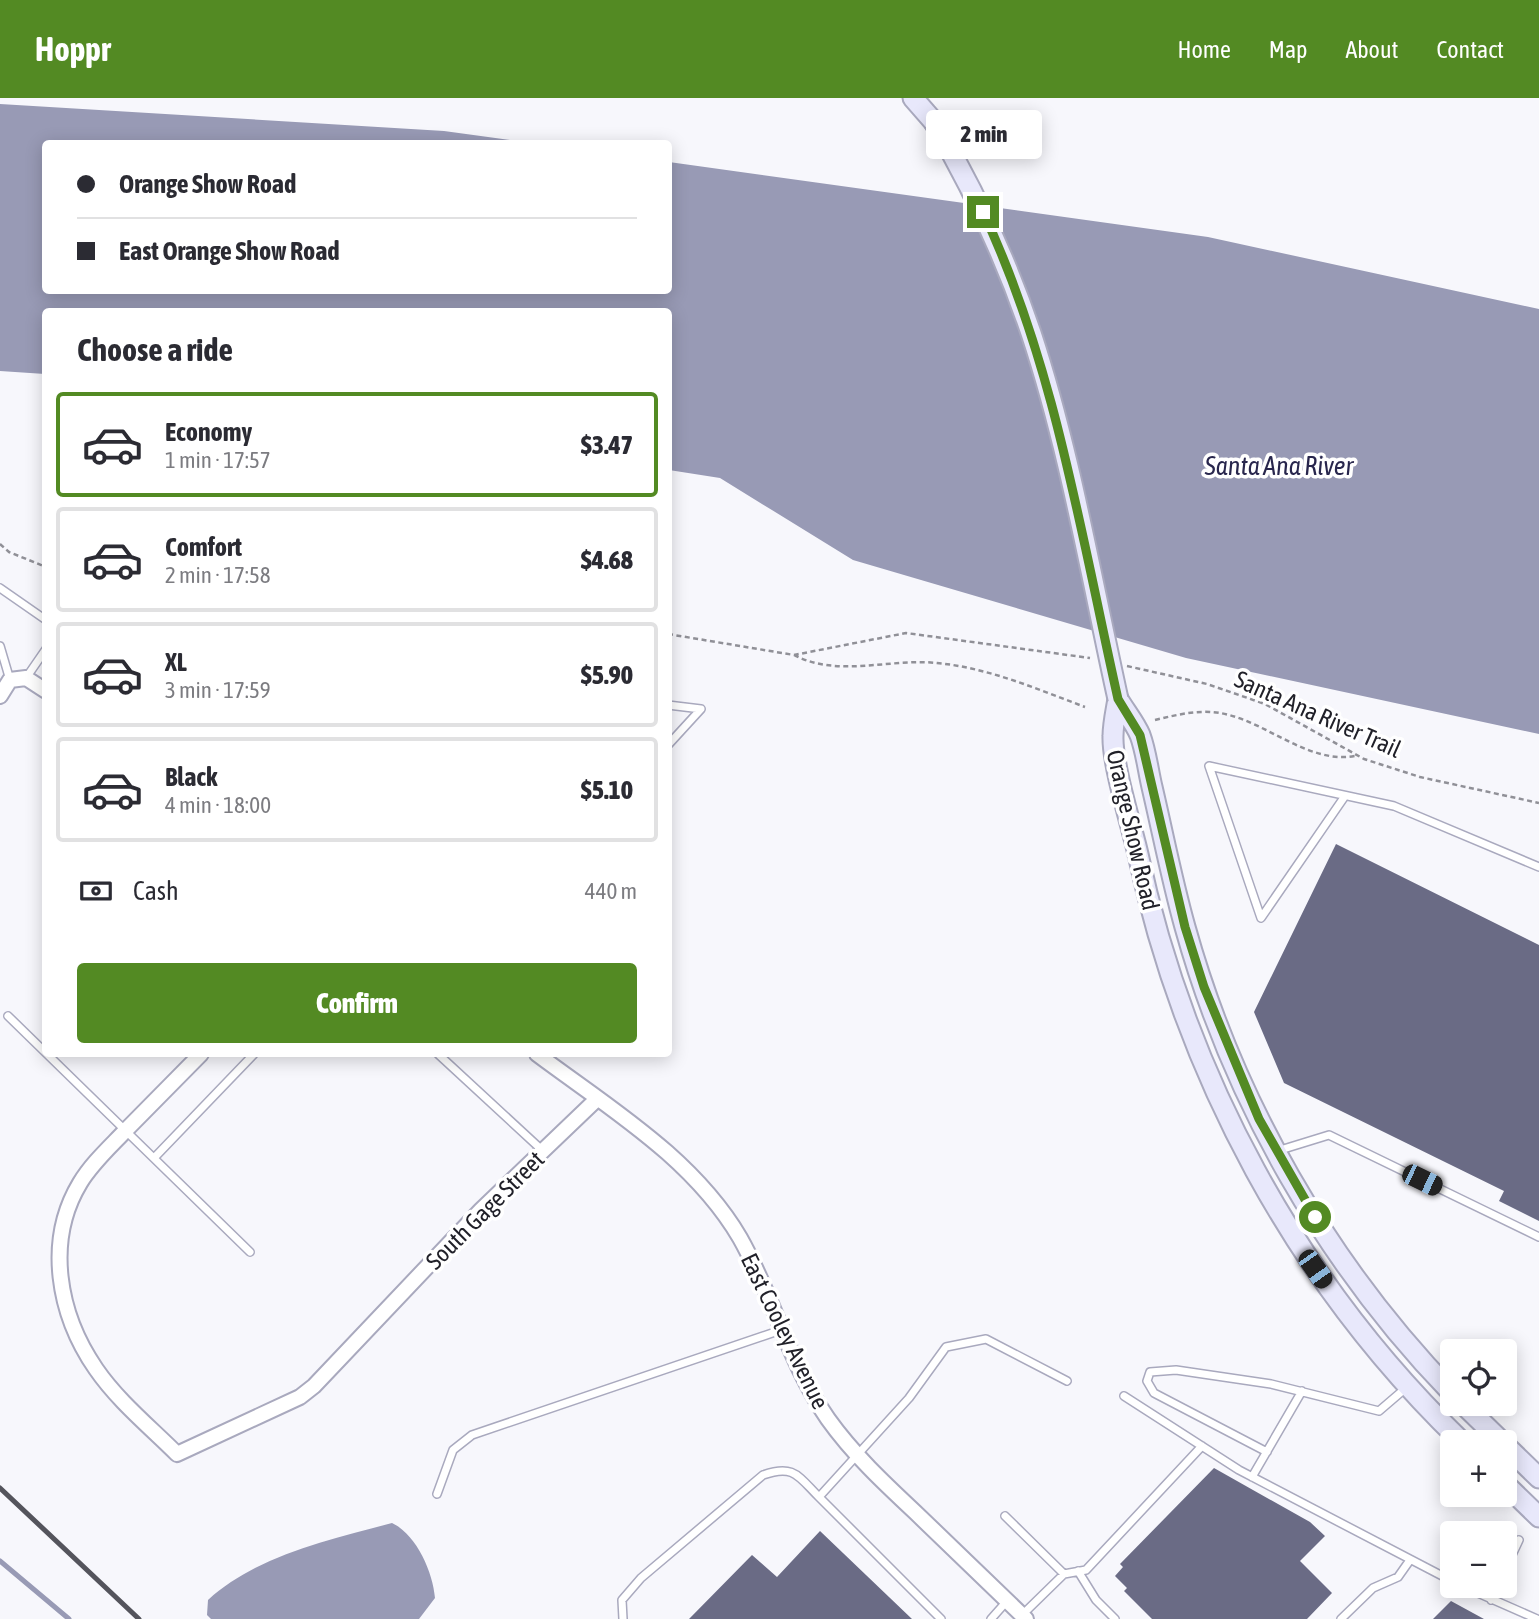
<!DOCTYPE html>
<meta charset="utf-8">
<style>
body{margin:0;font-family:"Asap Condensed",sans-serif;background:#f7f7f7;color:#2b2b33;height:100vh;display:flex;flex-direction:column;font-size:26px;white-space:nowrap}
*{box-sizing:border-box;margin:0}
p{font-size:23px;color:#7c7c81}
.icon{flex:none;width:38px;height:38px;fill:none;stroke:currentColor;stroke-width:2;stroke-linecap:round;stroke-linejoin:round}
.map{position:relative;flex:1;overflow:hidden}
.side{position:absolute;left:42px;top:210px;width:630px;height:749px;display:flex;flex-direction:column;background:#fff;border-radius:7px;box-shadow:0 4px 18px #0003}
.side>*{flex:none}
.guide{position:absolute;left:42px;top:42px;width:630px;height:154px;border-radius:7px;box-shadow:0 4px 18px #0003;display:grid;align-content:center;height:154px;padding:0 35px;background:#fff}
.controls{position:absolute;left:1440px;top:1241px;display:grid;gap:14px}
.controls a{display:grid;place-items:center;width:77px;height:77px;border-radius:7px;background:#fff;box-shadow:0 4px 18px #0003;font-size:35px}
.end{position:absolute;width:32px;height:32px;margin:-16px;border:9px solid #538a23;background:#fff;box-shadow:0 0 0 4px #fff}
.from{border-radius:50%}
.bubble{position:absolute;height:49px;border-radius:7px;background:#fff;box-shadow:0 4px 18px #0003;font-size:23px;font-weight:800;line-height:49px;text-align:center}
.car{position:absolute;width:21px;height:42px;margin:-21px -10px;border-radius:9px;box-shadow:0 0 5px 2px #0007;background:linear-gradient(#222 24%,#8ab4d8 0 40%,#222 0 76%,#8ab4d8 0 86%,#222 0)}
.guide b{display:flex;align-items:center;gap:24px;height:66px;font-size:26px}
.guide b+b{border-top:2px solid #e1e1e2}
.guide i{width:18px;height:18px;background:#2b2b33}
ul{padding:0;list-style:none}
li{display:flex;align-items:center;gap:21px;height:105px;margin:0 14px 10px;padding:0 21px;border:4px solid #e1e1e2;border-radius:7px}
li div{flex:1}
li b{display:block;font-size:26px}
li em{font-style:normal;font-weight:800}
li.current{border-color:#538a23}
li>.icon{width:63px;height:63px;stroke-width:1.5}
h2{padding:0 35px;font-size:32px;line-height:84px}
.pay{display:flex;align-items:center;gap:18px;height:77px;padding:0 35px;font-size:26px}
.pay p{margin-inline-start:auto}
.action{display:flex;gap:14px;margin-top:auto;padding:14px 35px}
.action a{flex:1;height:80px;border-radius:7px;background:#538a23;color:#fff;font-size:28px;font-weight:800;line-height:80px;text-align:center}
header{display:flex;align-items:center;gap:42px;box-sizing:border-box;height:98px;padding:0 35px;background:#538a23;color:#fff}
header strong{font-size:33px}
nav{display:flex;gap:38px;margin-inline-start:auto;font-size:24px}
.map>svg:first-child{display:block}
.water{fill:#989ab5}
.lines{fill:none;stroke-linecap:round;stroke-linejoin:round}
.stream{stroke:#989ab5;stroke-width:5}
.building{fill:#6a6b85}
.lane-casing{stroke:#a9a9be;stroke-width:10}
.street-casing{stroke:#a9a9be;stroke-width:18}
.secondary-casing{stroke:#a9a9be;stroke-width:23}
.path{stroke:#909097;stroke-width:2.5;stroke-dasharray:5 3.5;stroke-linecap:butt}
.lane{stroke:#fff;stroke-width:7}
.street{stroke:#fff;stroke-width:14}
.secondary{stroke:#e8e8fb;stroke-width:19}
.rail{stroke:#54545c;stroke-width:5}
.secondary-bridge-casing{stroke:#a9a9be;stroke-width:23;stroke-linecap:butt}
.secondary-bridge{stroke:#e8e8fb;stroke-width:19}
.route{stroke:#538a23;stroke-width:9}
.labels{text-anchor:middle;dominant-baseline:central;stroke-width:7;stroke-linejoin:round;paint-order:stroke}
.street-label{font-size:24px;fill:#212129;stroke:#fff}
.water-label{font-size:26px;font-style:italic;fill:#28264d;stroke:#fff}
</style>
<header>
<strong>Hoppr</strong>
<nav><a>Home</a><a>Map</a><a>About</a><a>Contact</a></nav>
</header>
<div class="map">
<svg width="1539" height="1521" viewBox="0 0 1539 1521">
<rect width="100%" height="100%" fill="#f7f7fc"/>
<path class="water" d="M0 6 444 33 533 45 46 46V192H668L669 64 1208 139 1539 211V636L1186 560 853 462 720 380 669 372 668 214H46L45 276 0 273Z
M392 1425C416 1436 433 1474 435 1500L419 1521H211L207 1517 208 1502C258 1457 328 1442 392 1425Z"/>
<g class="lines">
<path class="stream" d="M0 1463 69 1521"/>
</g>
<path class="building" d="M1336 746 1539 847V1123L1499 1103 1504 1093 1284 985 1254 914Z
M1214 1370 1310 1424 1325 1438 1300 1463 1332 1495 1307 1521H1152L1124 1493 1127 1490 1115 1478 1123 1469 1120 1466Z
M820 1433 912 1521H689L752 1457 777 1479Z
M1451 1503 1484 1521H1433Z"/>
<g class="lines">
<g class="lane-casing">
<path id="lane" d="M0 490 46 522
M0 548 10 582
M26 580 46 551
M668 607 701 611 668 647
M1345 698 1261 820 1209 668 1394 708 1539 769
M8 918 250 1154
M438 956 543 1053
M1277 1053 1329 1037 1539 1139
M154 1060 254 956
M1124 1298 1239 1372 1452 1483
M1267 1354 1154 1295 1147 1283 1150 1274 1176 1272 1271 1286 1379 1313 1407 1289
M1252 1379 1302 1293
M437 1396 453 1352 472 1337 781 1232
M1005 1418 1064 1476
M1505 1472 1519 1442
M1078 1473 1096 1502 1115 1521
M1462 1488 1537 1521
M1491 1502 1498 1488
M1022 1517 1064 1476 1086 1472 1202 1348
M623 1521 622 1502 641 1480 763 1377C794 1366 798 1378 819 1399
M941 1521 819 1399 909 1300 946 1249 986 1241 1067 1283
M991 1521 1007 1503
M1341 1521 1373 1490 1398 1479 1410 1462"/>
</g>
<g class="street-casing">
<path id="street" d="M0 598 10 582 26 580 46 593
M201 956C176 981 151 1007 126 1032 110 1049 92 1065 80 1085 45 1143 58 1216 96 1271 118 1303 150 1329 177 1356L300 1299 314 1288 481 1112 597 1001
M537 956C609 1010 693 1060 740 1140 773 1198 789 1265 828 1321 853 1356 884 1385 915 1414 952 1450 989 1485 1026 1521"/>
</g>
<g class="secondary-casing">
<path id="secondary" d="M913 0 934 24
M1118 601C1116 613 1113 626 1113 638 1112 665 1130 723 1137 752 1185 977 1296 1184 1462 1344
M1118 601C1125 613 1135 625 1140 637 1146 653 1148 672 1152 689 1163 736 1172 783 1185 829 1233 1002 1327 1166 1452 1295
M1463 1306 1502 1344
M1505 1347 1539 1380
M1505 1386 1539 1419"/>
</g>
<path class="path" d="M0 446 9 454 46 469
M668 536 794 557 906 535 1090 560
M794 557C838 580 890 560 937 565 989 570 1037 591 1085 609
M1127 568 1207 586 1265 606 1364 661 1420 679 1539 705
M1155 622C1180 616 1204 610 1229 617 1271 628 1311 666 1355 658"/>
<use href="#lane" class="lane"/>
<use href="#street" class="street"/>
<use href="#secondary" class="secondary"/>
<path class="rail" d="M0 1390 139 1521"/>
<g class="secondary-bridge-casing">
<path id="secondary-bridge" d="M934 24C974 92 1006 161 1031 235 1070 353 1091 479 1118 601"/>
</g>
<use href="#secondary-bridge" class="secondary-bridge"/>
</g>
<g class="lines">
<path class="route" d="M983 114C1055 267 1081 437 1118 601L1140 637 1185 829 1204 889 1259 1021 1315 1119"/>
</g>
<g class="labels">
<g class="street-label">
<text transform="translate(1318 616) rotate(24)">Santa Ana River Trail</text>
<text transform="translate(1133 732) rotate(77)">Orange Show Road</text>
<text transform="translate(485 1112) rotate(-45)">South Gage Street</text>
<text transform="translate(785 1233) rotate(64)">East Cooley Avenue</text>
</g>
<g class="water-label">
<text x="1279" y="368">Santa Ana River</text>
</g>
</g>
</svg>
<div class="controls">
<a><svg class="icon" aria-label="locate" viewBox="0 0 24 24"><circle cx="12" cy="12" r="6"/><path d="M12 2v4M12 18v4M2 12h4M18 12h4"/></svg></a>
<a>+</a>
<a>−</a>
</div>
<i class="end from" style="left:1315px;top:1119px"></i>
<i class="end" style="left:983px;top:114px"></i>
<div class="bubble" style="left:926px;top:12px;width:116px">2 min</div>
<i class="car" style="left:1422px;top:1082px;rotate:116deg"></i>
<i class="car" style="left:1315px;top:1171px;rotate:145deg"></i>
<div class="guide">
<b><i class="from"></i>Orange Show Road</b>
<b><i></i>East Orange Show Road</b>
</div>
<section class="side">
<h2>Choose a ride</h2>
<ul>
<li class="current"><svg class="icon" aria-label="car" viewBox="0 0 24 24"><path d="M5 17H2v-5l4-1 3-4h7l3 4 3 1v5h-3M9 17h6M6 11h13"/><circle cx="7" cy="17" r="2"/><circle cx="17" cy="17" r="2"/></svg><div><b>Economy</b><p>1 min · 17:57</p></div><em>$3.47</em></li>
<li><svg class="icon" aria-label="car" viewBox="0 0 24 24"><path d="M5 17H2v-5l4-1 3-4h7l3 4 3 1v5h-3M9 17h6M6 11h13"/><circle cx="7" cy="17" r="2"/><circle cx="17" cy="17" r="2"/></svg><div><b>Comfort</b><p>2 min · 17:58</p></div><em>$4.68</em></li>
<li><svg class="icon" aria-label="car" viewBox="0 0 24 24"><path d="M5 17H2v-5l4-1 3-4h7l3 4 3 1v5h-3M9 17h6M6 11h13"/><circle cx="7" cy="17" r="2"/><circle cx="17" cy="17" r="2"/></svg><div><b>XL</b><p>3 min · 17:59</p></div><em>$5.90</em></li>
<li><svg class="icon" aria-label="car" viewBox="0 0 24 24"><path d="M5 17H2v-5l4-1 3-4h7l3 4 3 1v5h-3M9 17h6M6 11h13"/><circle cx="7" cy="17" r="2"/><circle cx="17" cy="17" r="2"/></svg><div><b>Black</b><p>4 min · 18:00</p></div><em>$5.10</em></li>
</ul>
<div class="pay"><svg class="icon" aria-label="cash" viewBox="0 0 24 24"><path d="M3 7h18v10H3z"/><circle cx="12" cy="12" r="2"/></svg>Cash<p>440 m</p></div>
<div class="action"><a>Confirm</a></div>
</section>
</div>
